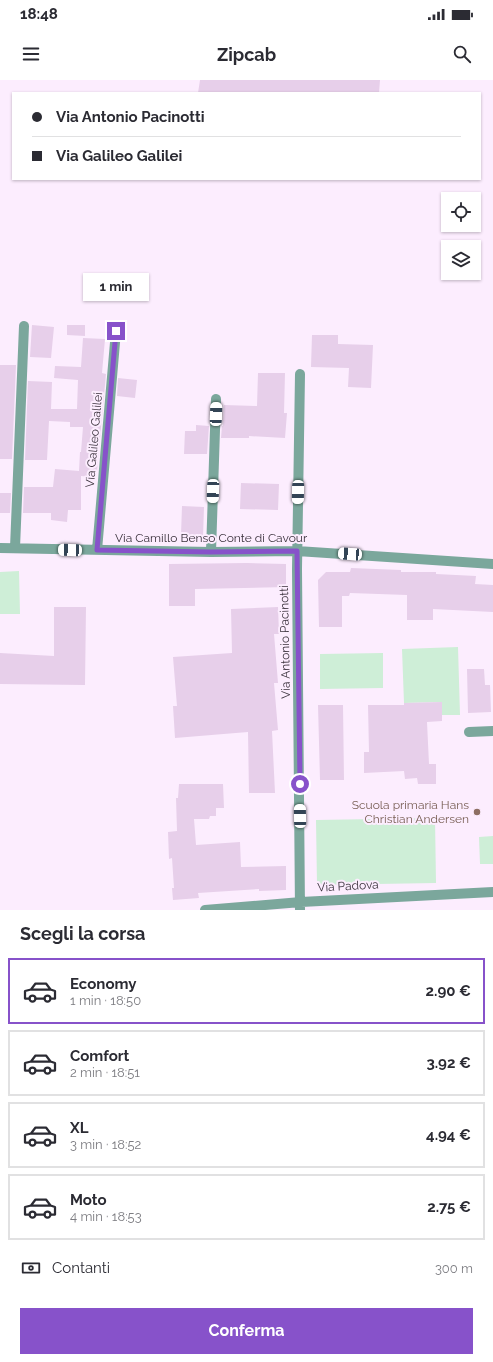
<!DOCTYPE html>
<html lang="it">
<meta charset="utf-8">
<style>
body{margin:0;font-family:Raleway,sans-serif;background:#f2f2f3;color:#2b2b33;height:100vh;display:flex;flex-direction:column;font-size:15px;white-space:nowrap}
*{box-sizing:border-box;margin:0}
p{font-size:13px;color:#7c7c81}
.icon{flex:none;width:22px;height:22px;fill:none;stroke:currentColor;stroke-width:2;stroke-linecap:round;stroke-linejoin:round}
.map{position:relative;height:830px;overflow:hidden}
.drawer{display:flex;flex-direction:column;background:#fff;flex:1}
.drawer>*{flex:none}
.guide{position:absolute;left:12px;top:12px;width:469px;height:88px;border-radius:0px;box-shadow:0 1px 3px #0004;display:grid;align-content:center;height:88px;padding:0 20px;background:#fff}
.tools{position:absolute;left:441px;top:112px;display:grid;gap:8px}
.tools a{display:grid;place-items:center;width:40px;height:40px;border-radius:0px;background:#fff;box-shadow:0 1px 3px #0004;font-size:20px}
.end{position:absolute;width:18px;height:18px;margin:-9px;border:5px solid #8752ca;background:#fff;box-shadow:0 0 0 2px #fff}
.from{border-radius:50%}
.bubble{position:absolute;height:28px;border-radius:0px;background:#fff;box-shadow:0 1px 3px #0004;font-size:13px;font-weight:700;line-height:28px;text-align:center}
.car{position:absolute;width:12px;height:24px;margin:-12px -6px;border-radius:5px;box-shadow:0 0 3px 1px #0007;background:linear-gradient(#fff 24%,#345 0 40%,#fff 0 76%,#345 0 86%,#fff 0)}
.guide b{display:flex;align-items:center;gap:14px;height:38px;font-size:15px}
.guide b+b{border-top:1px solid #e1e1e2}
.guide i{width:10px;height:10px;background:#2b2b33}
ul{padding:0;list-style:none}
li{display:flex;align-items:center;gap:12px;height:66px;margin:0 8px 6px;padding:0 12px;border:2px solid #e1e1e2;border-radius:0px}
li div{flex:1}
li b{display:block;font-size:15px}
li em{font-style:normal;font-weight:700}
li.active{border-color:#8752ca}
li>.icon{width:36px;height:36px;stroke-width:1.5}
h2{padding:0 20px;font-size:18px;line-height:48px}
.pay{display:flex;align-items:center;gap:10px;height:44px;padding:0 20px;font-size:15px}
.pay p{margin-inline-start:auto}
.button{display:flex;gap:8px;margin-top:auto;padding:8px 20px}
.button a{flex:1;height:46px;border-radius:0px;background:#8752ca;color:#fff;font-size:16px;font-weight:700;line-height:46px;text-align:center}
.status{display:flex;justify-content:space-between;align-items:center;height:28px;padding:0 20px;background:#fff;direction:ltr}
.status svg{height:11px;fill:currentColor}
header{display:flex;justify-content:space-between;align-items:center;height:52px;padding:0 20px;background:#fff;font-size:18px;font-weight:700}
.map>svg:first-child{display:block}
.green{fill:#ceeed7}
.building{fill:#e7cfea}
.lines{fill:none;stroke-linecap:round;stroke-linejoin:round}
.minor{stroke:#7ba79c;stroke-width:10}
.route{stroke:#8752ca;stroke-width:5}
.education-dot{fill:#8d6e63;stroke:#fcedfe;stroke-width:1.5}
.labels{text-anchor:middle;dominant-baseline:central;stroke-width:4;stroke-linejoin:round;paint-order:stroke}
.street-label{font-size:12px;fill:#39303b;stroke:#fcedfe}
.education-label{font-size:12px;fill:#785e54;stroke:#fcedfe;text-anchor:end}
</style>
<div class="status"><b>18:48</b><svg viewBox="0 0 49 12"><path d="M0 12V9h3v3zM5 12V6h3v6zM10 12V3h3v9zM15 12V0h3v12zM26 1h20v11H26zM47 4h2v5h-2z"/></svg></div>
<header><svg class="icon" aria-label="menu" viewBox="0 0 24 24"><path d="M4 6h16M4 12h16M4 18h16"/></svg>Zipcab<svg class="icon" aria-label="search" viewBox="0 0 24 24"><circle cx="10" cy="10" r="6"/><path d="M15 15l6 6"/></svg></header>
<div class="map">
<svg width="493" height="830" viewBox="0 0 493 830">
<rect width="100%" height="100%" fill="#fcedfe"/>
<path class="green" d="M19 491 20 534H0V492Z
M458 567 460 635H442L441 622 404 623 402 569Z
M383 573V608L320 609V574Z
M435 738 436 803 317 805 316 740Z
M493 756V784H480L479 757Z"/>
<path class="building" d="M200 0H380L379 13H198Z
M32 245 54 247 51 278 30 277Z
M67 245H85V256L67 255Z
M312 255H338V264L373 265 371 308 348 307 349 288 311 287Z
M83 258 105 259 102 293 106 294 97 391H94V397L81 396V430H68L67 442 51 440V433H23L24 407H53L55 389 79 391 80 372H81L83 347H70V342L49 341 47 380H25L28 301 52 302 51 329H77L78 300 54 298 55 286 81 287Z
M0 285H16L12 379H0Z
M258 293H285L284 333H287L285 358 249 356V358H221L222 346H223L224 325 257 326Z
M118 298 137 300 135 318 117 316Z
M196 345 209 346 207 374H184L185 351H196Z
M241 403 279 404 278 430 240 429Z
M0 413H11L10 433H0Z
M182 426 204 427 203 457 181 455Z
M247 483 286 484V507L195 509V526H169V484Z
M351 488 401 490V492H436V494L476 496 475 504 493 505V532L433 529V540H407V515L350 513 349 516H342V547H319L318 500 326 492H350Z
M54 527H86L85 605 0 604V573L54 576Z
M278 527 279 554H274L278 603H274L278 650 272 651 275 713H249L248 652 175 658 173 626H177L173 577 232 573 231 529Z
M467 589H484L485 605H490L491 632 468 633Z
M442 622V641L427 642 429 684H436V704H418L417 698 405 699 404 691 364 693V672H369L368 625H404V623Z
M318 625H343L344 700H320Z
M179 704H223L224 728H216V736H210L209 739H194L196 765 240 762 241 787 286 786V810L259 811V809L198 813 199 818 173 820 172 808H174L172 778 169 779 168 752 177 751 176 718H178Z"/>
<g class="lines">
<path class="minor" d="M300 294 297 489 300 830
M0 468 211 472 297 471 493 484
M15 468 24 246
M97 470 116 251
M211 472 216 319
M469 652 493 651
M205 830 301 822 493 812"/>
</g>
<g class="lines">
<path class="route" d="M116 251 97 470 211 472 297 471 300 704"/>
</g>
<circle class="education-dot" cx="477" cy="732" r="4"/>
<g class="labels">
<g class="street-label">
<text transform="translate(94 360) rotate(-85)">Via Galileo Galilei</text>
<text x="211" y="458">Via Camillo Benso Conte di Cavour</text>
<text transform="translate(285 562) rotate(-91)">Via Antonio Pacinotti</text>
<text transform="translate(348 806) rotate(-3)">Via Padova</text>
</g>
<g class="education-label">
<text x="469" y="725">Scuola primaria Hans<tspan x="469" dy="14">Christian Andersen</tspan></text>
</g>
</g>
</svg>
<div class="tools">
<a><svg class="icon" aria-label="locate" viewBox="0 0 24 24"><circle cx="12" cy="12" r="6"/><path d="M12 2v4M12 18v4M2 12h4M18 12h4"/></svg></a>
<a><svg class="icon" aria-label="layers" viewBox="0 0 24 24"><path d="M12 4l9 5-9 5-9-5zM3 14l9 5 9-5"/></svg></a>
</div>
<i class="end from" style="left:300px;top:704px"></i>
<i class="end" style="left:116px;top:251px"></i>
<div class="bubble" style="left:83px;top:193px;width:66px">1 min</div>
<i class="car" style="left:216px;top:334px;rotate:2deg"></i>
<i class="car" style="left:213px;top:411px;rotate:182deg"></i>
<i class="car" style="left:298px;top:412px;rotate:181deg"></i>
<i class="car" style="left:70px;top:470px;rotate:272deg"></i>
<i class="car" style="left:350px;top:474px;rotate:274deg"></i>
<i class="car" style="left:300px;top:736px;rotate:359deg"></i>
<div class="guide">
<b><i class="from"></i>Via Antonio Pacinotti</b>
<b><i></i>Via Galileo Galilei</b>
</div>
</div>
<section class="drawer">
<h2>Scegli la corsa</h2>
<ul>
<li class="active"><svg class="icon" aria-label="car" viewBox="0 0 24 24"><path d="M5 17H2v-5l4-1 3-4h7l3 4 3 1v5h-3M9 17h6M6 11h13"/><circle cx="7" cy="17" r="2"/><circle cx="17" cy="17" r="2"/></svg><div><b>Economy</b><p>1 min · 18:50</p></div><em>2.90 €</em></li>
<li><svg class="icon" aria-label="car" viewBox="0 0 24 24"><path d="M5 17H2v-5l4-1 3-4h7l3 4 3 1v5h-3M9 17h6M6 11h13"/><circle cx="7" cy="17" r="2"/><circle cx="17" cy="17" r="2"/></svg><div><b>Comfort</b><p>2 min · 18:51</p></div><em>3.92 €</em></li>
<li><svg class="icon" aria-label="car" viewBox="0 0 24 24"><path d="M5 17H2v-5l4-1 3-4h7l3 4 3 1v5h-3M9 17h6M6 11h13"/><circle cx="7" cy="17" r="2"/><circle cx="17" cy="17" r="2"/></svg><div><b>XL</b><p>3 min · 18:52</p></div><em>4.94 €</em></li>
<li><svg class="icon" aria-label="car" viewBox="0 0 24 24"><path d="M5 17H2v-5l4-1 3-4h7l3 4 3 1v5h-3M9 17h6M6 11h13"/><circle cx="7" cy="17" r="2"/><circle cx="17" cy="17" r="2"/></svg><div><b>Moto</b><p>4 min · 18:53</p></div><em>2.75 €</em></li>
</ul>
<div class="pay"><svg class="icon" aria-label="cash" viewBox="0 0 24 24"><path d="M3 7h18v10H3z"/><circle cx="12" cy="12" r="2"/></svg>Contanti<p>300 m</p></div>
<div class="button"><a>Conferma</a></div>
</section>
